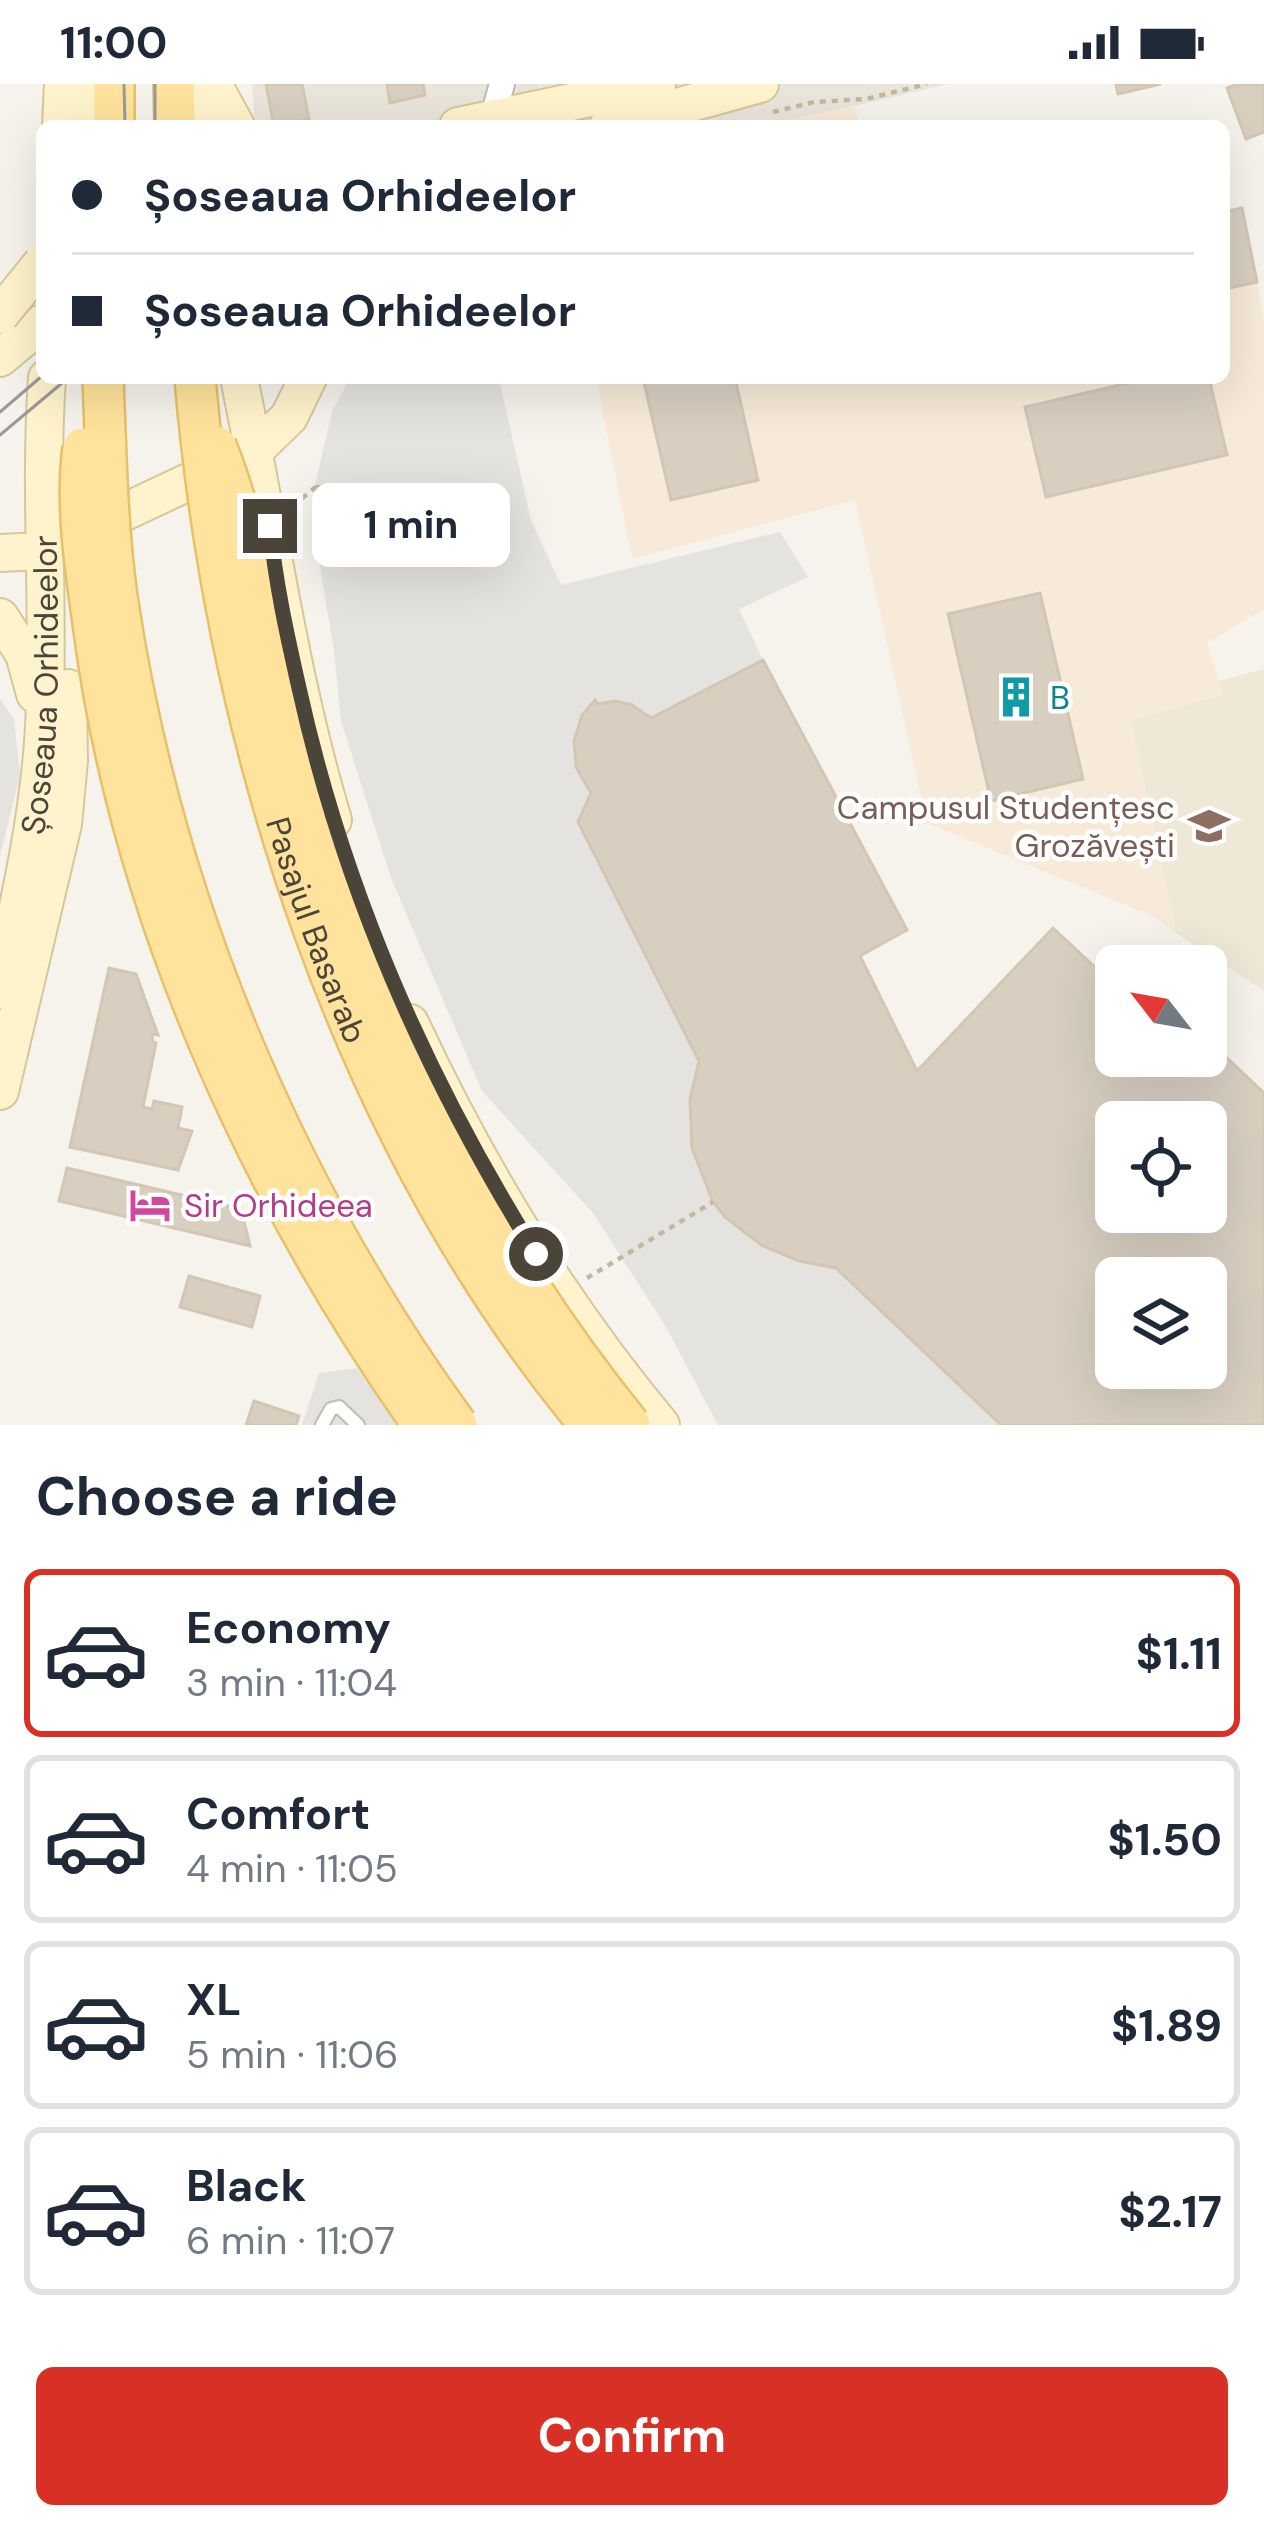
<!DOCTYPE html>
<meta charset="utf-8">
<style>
body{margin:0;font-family:"DM Sans",sans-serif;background:#f2f2f3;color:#1f2937;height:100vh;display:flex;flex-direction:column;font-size:45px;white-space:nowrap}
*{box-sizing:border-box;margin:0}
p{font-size:39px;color:#747a83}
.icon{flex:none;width:66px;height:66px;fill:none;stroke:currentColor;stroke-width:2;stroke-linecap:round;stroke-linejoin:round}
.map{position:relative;height:1341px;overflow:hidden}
.panel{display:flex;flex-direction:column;background:#fff;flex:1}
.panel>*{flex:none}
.top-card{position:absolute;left:36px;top:36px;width:1194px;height:264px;border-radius:18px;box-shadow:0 12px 48px #0002;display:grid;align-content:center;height:264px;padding:0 36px;background:#fff}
.needle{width:78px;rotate:301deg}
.buttons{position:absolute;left:1095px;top:861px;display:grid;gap:24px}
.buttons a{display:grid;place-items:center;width:132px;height:132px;border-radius:18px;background:#fff;box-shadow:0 12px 48px #0002;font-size:60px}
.end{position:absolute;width:54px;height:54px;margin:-27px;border:15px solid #4b4439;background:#fff;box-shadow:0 0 0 6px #fff}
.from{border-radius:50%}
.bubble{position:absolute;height:84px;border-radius:18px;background:#fff;box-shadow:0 12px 48px #0002;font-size:39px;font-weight:700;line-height:84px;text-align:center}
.top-card b{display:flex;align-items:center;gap:42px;height:114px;font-size:45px}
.top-card b+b{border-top:3px solid #e0e1e3}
.top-card i{width:30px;height:30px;background:#1f2937}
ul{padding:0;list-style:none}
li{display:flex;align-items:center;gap:36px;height:168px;margin:0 24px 18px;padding:0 12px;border:6px solid #e0e1e3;border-radius:18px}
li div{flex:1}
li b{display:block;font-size:45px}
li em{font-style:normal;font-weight:700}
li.active{border-color:#d93025}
li>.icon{width:108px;height:108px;stroke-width:1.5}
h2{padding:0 36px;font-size:54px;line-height:144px}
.action{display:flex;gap:24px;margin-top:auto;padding:24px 36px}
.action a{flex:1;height:138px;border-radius:18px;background:#d93025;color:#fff;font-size:48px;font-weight:700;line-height:138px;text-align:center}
.status{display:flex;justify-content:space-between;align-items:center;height:84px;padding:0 60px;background:#fff;direction:ltr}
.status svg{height:33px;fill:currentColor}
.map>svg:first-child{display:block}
.residential{fill:#eae5da}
.commercial{fill:#f7ead8}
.education{fill:#efe8d6}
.parking{fill:#e5e3e0}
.building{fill:#d8cfc1;stroke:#d3c7b4;stroke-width:3;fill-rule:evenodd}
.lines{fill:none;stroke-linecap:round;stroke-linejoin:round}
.service-casing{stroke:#c2bbae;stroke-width:16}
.minor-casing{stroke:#c2bbae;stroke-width:28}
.secondary-casing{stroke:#d6c79b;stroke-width:40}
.primary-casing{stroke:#e6c16a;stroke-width:44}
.path{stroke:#c4b79f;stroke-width:4.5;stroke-dasharray:6 6;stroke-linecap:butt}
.service{stroke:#fff;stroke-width:12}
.minor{stroke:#fff;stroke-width:24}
.secondary{stroke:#fff3cd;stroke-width:36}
.primary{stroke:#ffe39c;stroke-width:39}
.tram{stroke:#9a9a9a;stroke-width:3}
.secondary-bridge-casing{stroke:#d6c79b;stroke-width:40;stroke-linecap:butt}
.primary-bridge-casing{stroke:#e6c16a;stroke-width:44;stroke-linecap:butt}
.secondary-bridge{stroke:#fff3cd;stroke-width:36}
.primary-bridge{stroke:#ffe39c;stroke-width:39}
.route{stroke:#4b4439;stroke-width:15}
.labels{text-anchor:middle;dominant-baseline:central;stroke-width:9;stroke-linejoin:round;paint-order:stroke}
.street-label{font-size:33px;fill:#4b4439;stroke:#fff}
.culture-label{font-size:33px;fill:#0d838f;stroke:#fff;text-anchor:start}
.education-label{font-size:33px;fill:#785e54;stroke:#fff;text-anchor:end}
.hotel-label{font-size:33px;fill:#b23c85;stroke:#fff;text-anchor:start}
</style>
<div class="status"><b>11:00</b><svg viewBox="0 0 49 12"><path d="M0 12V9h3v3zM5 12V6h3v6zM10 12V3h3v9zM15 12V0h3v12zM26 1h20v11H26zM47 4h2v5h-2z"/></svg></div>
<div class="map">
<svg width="1264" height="1341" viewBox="0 0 1264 1341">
<rect width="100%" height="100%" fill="#f6f3ec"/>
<path class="residential" d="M252 0H949L768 42H255Z"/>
<path class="commercial" d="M855 22 859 42H768L775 39Z
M1257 198 1264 237V525L1207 559 1224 611 1131 636 1176 849 1154 833 927 739 855 416 632 475 596 294H1224V205Z"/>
<path class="education" d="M1264 585V907L1176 849 1131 636 1223 611 1219 597Z"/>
<path class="parking" d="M350 294H499L531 436 561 501 780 448 808 493 739 525 763 576 651 634 616 617 598 620 595 616 589 622 574 657 576 683 591 709 579 738 699 977 690 1015 692 1064 714 1118 725 1133 761 1161 799 1177 836 1184 1001 1341H718L666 1243 593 1129 482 1007 391 794 341 637 334 567 314 447V405L332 328Z
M0 615 14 635 20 692 0 772Z
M357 1284 400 1341H302L319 1289Z"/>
<path class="building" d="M266 0H302L309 35 274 42Z
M387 0H423L425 11 390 19Z
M1116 0H1161L1118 10Z
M1238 0H1264V48L1246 55 1227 4Z
M1242 124 1257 198 1229 204 1224 181V128Z
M643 294H735L758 396 671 416Z
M1149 294H1209L1227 371 1046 413 1025 323Z
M1040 509 1083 695 991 717 948 530Z
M763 576 907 846 860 872 917 987 1053 844 1116 903V972H1206V954L1264 1009V1341H1001L836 1184 799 1177 761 1161 725 1133 713 1118 692 1064 690 1015 699 977 578 738 591 709 576 683 574 657 582 631 595 616 598 620 616 617 632 621 651 634ZM1116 1038H1206V1128H1116ZM1116 1194H1206V1284H1116Z
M109 884 136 890 158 951 153 950 152 957 156 959 143 1023 152 1025 154 1017 182 1023 178 1044 192 1047 178 1086 70 1063Z
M67 1084 241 1125 250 1162 59 1117Z
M189 1192 260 1212 252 1243 180 1223Z
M254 1317 299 1332 296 1341H246Z"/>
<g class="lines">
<g class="service-casing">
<path id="service" d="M322 1341 331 1325 339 1323 358 1341"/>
</g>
<g class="minor-casing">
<path id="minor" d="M492 35 502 0"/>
</g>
<g class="secondary-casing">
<g id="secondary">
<path d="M186 0 201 42"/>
<path d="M213 0 236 42"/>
<path d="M61 42 63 0"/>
<path d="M93 42 94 0"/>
<path d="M458 42 657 0"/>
<path d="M608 42 760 0"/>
<path d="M0 274 42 239"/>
<path d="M239 294C270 442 289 591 333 736"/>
<path d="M0 469 42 467 254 367 289 333 308 294"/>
<path d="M0 533 24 570 35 610"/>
<path id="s1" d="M0 906C19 819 39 733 44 643 50 526 39 411 47 294"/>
<path d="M410 939C477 1083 559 1219 661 1341"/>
<path d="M0 1007 63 740 69 677 68 604"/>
</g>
</g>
<g class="primary-casing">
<path id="primary" d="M174 0 175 42
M114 42V0"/>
</g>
<path class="path" d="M773 28 814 18 866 15 927 0
M318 401V444L325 443
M293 422 318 401
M587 1194 713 1118"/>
<use href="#service" class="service"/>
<use href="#minor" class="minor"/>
<use href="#secondary" class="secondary"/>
<use href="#primary" class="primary"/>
<path class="tram" d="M124 0 125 42
M155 42V0
M0 328 42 292
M0 351 68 294"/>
<g class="secondary-bridge-casing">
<path id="secondary-bridge" d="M0 231 42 179"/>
</g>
<g class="primary-bridge-casing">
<g id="primary-bridge">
<path d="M103 294C106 367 107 441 117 513 161 810 280 1098 457 1341"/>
<path id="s2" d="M195 294C227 663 350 1053 590 1341"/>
<path d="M216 362C254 455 261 556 288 653 357 903 466 1139 630 1341"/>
<path d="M83 364C75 424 86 487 94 546 132 832 258 1107 423 1341"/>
</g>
</g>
<use href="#secondary-bridge" class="secondary-bridge"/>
<use href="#primary-bridge" class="primary-bridge"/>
</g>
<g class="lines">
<path class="route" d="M270 442C275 497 287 551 299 604 344 808 426 993 536 1170"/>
</g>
<defs>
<g id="building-bare" transform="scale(3.24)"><path d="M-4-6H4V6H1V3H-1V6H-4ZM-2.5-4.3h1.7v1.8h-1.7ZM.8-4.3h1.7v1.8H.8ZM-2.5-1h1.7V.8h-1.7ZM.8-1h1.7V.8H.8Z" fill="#0f9aa8" stroke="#fff" stroke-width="2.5" paint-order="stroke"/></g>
<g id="university-bare" transform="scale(3.24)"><path d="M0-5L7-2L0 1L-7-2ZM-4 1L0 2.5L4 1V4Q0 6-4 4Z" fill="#8d6e63" stroke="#fff" stroke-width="2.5" paint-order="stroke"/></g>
<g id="hotel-bare" transform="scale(3.24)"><path d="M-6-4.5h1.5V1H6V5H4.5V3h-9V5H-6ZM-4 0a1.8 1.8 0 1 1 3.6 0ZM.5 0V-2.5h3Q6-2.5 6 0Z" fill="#d1479c" stroke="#fff" stroke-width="2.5" paint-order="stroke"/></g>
</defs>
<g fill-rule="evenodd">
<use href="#building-bare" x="1016" y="613"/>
<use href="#university-bare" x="1209" y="742"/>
<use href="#hotel-bare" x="150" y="1121"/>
</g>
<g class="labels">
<g class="street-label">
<text stroke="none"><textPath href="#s1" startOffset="309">Șoseaua Orhideelor</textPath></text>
<text stroke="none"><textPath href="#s2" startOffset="567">Pasajul Basarab</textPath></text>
</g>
<g class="culture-label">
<text x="1050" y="613">B</text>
</g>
<g class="education-label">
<text x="1175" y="723">Campusul Studențesc<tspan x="1175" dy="38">Grozăvești</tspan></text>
</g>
<g class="hotel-label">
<text x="184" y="1121">Sir Orhideea</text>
</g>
</g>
</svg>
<div class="buttons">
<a><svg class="needle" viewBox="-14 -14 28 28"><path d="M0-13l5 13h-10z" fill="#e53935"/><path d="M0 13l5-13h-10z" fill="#747a83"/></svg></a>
<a><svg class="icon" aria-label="locate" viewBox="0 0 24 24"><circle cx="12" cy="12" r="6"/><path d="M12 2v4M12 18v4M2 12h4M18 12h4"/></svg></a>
<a><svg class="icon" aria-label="layers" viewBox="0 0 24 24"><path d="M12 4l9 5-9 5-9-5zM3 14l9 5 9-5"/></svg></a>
</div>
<i class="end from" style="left:536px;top:1170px"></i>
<i class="end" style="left:270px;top:442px"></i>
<div class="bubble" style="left:312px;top:399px;width:198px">1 min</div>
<div class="top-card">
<b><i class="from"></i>Șoseaua Orhideelor</b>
<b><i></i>Șoseaua Orhideelor</b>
</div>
</div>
<section class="panel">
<h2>Choose a ride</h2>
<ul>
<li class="active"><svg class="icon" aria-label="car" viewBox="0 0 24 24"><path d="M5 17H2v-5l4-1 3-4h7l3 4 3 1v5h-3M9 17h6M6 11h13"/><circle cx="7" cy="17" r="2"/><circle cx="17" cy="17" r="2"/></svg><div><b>Economy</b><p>3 min · 11:04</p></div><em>$1.11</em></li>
<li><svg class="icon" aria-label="car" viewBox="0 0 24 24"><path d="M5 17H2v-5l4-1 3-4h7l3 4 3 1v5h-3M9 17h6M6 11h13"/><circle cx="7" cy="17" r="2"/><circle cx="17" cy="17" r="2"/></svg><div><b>Comfort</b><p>4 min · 11:05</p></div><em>$1.50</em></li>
<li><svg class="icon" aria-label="car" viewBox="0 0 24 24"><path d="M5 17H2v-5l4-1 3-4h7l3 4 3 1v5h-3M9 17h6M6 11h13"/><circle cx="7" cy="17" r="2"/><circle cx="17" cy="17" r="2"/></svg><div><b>XL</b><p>5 min · 11:06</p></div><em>$1.89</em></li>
<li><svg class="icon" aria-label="car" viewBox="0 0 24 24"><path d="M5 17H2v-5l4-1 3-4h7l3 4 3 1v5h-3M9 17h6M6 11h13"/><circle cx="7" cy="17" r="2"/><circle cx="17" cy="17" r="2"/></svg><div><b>Black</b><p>6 min · 11:07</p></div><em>$2.17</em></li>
</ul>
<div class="action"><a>Confirm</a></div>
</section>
